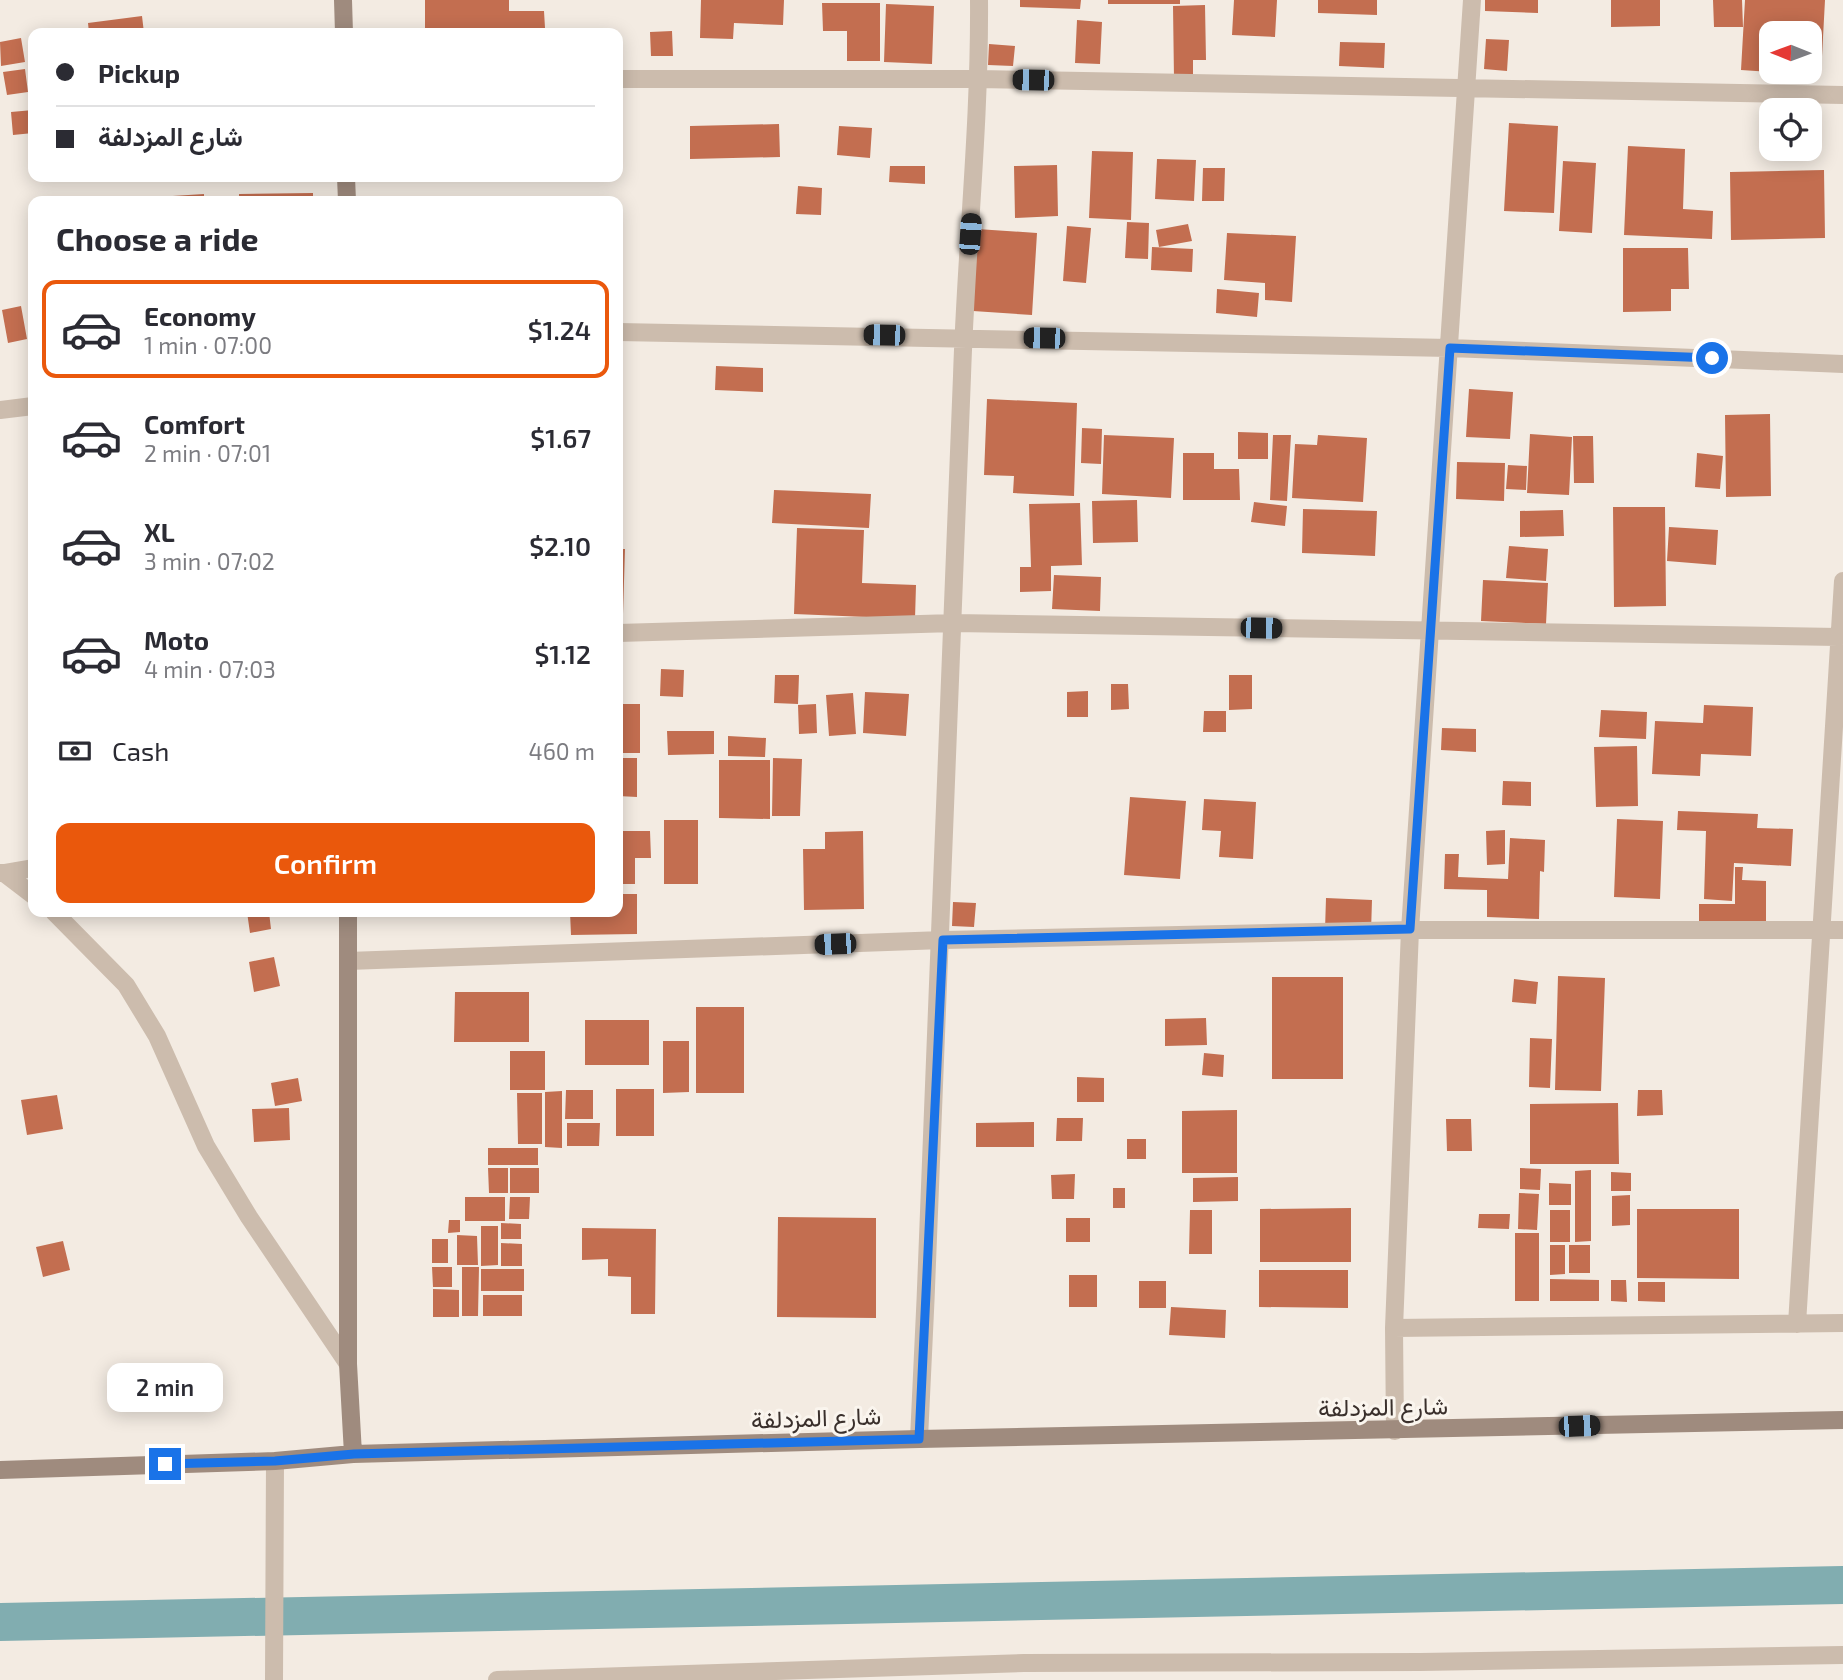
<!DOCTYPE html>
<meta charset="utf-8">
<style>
body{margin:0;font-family:"Exo 2",Vazirmatn,sans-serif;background:#f7f7f7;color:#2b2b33;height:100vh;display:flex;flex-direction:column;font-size:26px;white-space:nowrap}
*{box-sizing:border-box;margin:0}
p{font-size:23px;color:#7c7c81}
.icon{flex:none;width:38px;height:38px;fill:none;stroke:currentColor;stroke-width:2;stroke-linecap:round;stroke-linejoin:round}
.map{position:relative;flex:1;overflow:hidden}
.drawer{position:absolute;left:28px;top:196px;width:595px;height:721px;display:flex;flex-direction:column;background:#fff;border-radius:14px;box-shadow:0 4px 18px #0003}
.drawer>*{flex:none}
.top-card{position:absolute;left:28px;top:28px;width:595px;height:154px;border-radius:14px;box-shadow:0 4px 18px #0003;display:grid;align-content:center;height:154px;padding:0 28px;background:#fff}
.needle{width:46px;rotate:271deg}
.buttons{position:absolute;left:1759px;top:21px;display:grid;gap:14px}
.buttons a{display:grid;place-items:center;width:63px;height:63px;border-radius:14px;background:#fff;box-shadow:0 4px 18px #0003;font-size:35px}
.end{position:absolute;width:32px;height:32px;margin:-16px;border:9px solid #1a73e8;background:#fff;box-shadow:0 0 0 4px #fff}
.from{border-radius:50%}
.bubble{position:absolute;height:49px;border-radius:14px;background:#fff;box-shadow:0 4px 18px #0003;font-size:23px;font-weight:600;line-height:49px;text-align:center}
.car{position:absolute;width:21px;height:42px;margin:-21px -10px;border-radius:9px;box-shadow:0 0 5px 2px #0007;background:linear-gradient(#222 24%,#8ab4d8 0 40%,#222 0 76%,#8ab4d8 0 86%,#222 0)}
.top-card b{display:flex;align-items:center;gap:24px;height:66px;font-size:26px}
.top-card b+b{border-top:2px solid #e1e1e2}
.top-card i{width:18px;height:18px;background:#2b2b33}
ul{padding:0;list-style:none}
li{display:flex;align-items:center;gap:21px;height:98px;margin:0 14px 10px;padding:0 14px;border:4px solid transparent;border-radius:14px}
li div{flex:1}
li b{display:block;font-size:26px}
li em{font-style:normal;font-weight:600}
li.current{border-color:#ea580c}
li>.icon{width:63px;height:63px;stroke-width:1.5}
h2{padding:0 28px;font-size:32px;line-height:84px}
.pay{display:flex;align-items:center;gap:18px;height:77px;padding:0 28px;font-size:26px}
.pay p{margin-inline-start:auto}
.cta{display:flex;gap:14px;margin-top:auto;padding:14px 28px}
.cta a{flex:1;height:80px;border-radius:14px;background:#ea580c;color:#fff;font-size:28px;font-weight:600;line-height:80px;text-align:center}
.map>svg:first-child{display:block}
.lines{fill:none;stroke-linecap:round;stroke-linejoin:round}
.canal{stroke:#81adb0;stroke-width:38}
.building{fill:#c36e50}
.street{stroke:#ccbcad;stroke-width:18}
.secondary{stroke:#9f8b7e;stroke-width:18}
.route{stroke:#1a73e8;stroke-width:9}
.labels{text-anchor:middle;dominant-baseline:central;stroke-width:6;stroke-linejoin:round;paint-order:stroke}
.street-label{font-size:24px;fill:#3a302c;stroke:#faf5ee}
</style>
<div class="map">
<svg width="1843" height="1680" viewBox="0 0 1843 1680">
<rect width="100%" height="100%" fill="#f3ebe2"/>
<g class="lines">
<path class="canal" d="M0 1622 1843 1585"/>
</g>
<path class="building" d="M425 0H509V11H544L545 28 425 33Z
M701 0H784L783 25 734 23 733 39 700 38Z
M1020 0H1081L1080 9 1020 7Z
M1108 0H1180V4H1108Z
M1234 0H1277L1275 37 1232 35Z
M1318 0H1377V15L1318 13Z
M1485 0H1538V13L1485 11Z
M1611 0H1660V26L1611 27Z
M1713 0H1742L1743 27H1714Z
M1745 0H1825L1821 75 1810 74V33H1771V72L1741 70Z
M822 3H880V61H847V31H823Z
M886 4 934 6 932 64 884 62Z
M1205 5 1206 60H1193V79H1174L1173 6Z
M142 16 144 33H89L88 23Z
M1077 20 1102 22 1100 64 1075 63Z
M672 31 673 56H651L650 32Z
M21 38 25 62 1 66 0 42Z
M1486 39 1509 40 1507 71 1484 69Z
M1340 42 1385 43 1384 68 1339 66Z
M989 44 1015 46 1013 66 988 65Z
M25 69 28 92 7 95 3 72Z
M33 110V133L13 135 11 112Z
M1509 123 1558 126 1554 213 1504 211Z
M779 124 780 157 690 159V126Z
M839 126 872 128 870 158 837 155Z
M1628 146 1685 149 1683 209 1713 211 1712 239 1624 235Z
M1092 151 1133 152 1131 220 1089 218Z
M1157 159 1196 160 1194 201 1155 199Z
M1563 161 1596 163 1592 233 1559 231Z
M1057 165 1058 216 1015 218 1014 166Z
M890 166H925V184L889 182Z
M1203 168H1225L1224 201H1202Z
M1824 170 1825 238 1731 240 1730 172Z
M798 186 822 188 821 215 796 214Z
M313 193V201H239V194Z
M204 194V201H157V197Z
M1127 222 1149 223 1148 259 1125 258Z
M1188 224 1192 241 1159 247 1156 230Z
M1067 226 1091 228 1086 283 1063 281Z
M977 229 1037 233 1032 315 973 311Z
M1227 233 1296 236 1292 302 1265 300V283L1224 280Z
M1152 247 1193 249 1192 272 1151 270Z
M1623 248H1688L1689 289H1671V311L1623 312Z
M1217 289 1259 293 1257 317 1216 313Z
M21 306 27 339 8 343 2 310Z
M716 366 763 368V392L715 390Z
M1469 389 1513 392 1510 439 1466 437Z
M987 399 1077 403 1074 496 1013 493 1014 476 984 475Z
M1770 414 1771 496 1726 497 1725 415Z
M1082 428 1102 429 1101 464 1081 463Z
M1238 432 1268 433V459H1238Z
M1530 434 1572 437 1569 495 1527 493Z
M1104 435 1174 438 1171 498 1102 494Z
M1273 435H1291L1287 501 1270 500Z
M1318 435 1367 438 1363 502 1292 498 1295 444 1317 445Z
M1573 436H1593L1594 483H1574Z
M1183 453H1214V469H1239L1240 500H1183Z
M1697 453 1723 456 1720 489 1695 487Z
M1457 462 1505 463 1504 501 1456 499Z
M1508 465 1527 466 1526 490 1506 489Z
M774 490 871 494 869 528 772 523Z
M1137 500 1138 542 1093 543 1092 501Z
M1254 502 1287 506 1285 526 1251 522Z
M1080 503 1082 565 1051 566V591L1020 592V567H1031L1029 504Z
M1613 507H1665L1666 606 1614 607Z
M1303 509 1377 511 1375 556 1302 553Z
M1563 510 1564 536 1520 537V511Z
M1669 527 1718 530 1716 565 1667 561Z
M797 528 864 530 862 583 916 585 915 619 794 614Z
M1509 546 1548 549 1546 581 1506 578Z
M618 549H625L623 614H618Z
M1054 575 1101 577 1100 611 1052 609Z
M1483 580 1548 583 1546 624 1481 621Z
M661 669 684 670 683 697 660 696Z
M775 675H799L798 704 774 703Z
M1229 675H1252V709L1229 710Z
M1111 684H1128L1129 709 1111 710Z
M1088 691V717H1067V692Z
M865 692 909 694 906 736 863 733Z
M853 693 856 734 829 736 826 695Z
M618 704H640V753H618Z
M816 704 817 733 799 734 798 705Z
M1704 705 1753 707 1751 756 1701 754 1700 776 1652 774 1655 721 1703 723Z
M1601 710 1647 712 1646 739 1599 737Z
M1204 711H1226V732H1203Z
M1442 728 1476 729V752L1441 750Z
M667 731H714V754L668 755Z
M728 736 766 738 765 757 728 756Z
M1637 746 1638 806 1596 807 1594 747Z
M618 758H637V797L618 796Z
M773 758 802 759 800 816H772Z
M719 760H770V819L719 818Z
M1503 781 1531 782V806L1502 805Z
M1130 797 1186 801 1180 879 1124 875Z
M1204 799 1256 802 1253 859 1219 857 1221 831 1202 830Z
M1678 811 1758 814 1757 828 1793 829 1791 866 1734 863 1732 901 1704 899 1706 831 1677 830Z
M1617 819 1663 821 1660 899 1614 897Z
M664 820H698V884H664Z
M1505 830V864L1487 865 1486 831Z
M618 831H650L651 858H635V884H618Z
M863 831 864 909 804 910 803 849H825V832Z
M1510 838 1545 840 1544 872 1540 871 1539 919 1487 917V890L1444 889 1445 854H1459L1458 877 1508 879Z
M1735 867H1743L1742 880 1766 881V930H1699V904H1735Z
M618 894H637V934L571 935 570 912H618Z
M1326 898 1372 900 1371 932 1325 930Z
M953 902 976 903 974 927 952 926Z
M247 912H269L271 929 250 933Z
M274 957 280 986 254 992 249 962Z
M1558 976 1605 978 1601 1091 1555 1090Z
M1272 977H1343V1079H1272Z
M1514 979 1538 982 1536 1004 1512 1002Z
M455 992H529V1042H454Z
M696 1007H744V1093H696Z
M1206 1018 1207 1045 1165 1046V1019Z
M585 1020H649V1065H585Z
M1530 1038 1552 1039 1550 1088 1529 1087Z
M663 1041H689V1092L663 1093Z
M510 1051H545V1090H510Z
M1204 1053 1224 1055 1223 1077 1202 1075Z
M1077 1077 1104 1078V1102H1077Z
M298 1078 302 1101 275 1106 271 1083Z
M616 1089H654V1136H616Z
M566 1090H593V1119H565Z
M1638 1090H1662L1663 1115 1637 1116Z
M562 1091V1148L545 1147V1092Z
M517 1093H542V1144H518Z
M57 1095 63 1129 27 1135 21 1100Z
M1618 1103 1619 1164H1530V1104Z
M289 1108 290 1140 254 1142 252 1109Z
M1237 1110V1173H1182V1111Z
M1057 1118H1083L1082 1141H1056Z
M1446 1119H1471L1472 1151H1447Z
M1034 1122V1147H976V1123Z
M567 1123H600L599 1146H567Z
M1127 1139H1146V1159H1127Z
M488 1148H538V1165H488Z
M488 1168H508V1193H489Z
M510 1168H539V1193H510Z
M1520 1168 1541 1169 1540 1190 1520 1189Z
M1591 1170V1241L1575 1242V1171Z
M1611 1172 1631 1173V1191H1611Z
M1075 1174 1074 1199H1052L1051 1175Z
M1238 1177V1201L1193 1202V1178Z
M1549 1183 1571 1184V1205H1549Z
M1113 1188H1125V1208H1113Z
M1519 1193 1539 1194 1537 1230 1518 1229Z
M1630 1195V1225L1612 1226V1196Z
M465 1197H505V1221H465Z
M510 1197H530L529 1219H509Z
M1351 1208V1262H1260V1209Z
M1637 1209H1739V1279L1637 1278Z
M1190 1210H1212V1254H1189Z
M1550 1210H1570V1242H1550Z
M1479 1214H1510L1509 1229 1478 1228Z
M778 1217 876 1218V1318L777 1317Z
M1066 1218H1090V1242H1066Z
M449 1220H460V1232L448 1233Z
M501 1223 521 1224V1239H501Z
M481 1226H498V1265L481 1266Z
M582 1228 656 1229 655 1314H631V1277L608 1276V1259L582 1260Z
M1515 1233H1539V1301H1515Z
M457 1235 477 1236 478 1265H457Z
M432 1239H448V1263H432Z
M63 1241 70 1270 43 1277 36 1247Z
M501 1243 522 1244V1266H501Z
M1550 1245H1565V1274L1550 1275Z
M1569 1245H1590V1273H1569Z
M432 1267H452V1287H433Z
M462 1267H479L478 1316H462Z
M481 1269H524V1291H481Z
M1259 1270H1348V1308L1259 1307Z
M1069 1275H1097V1307H1069Z
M1550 1279 1599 1280V1301H1550Z
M1611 1280H1626L1627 1302 1611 1301Z
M1139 1281H1166V1308H1139Z
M1638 1282H1665V1302L1638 1301Z
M433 1289 459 1290V1317H433Z
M483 1295H522V1316H483Z
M1171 1307 1226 1310 1225 1338 1169 1335Z"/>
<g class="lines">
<path class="street" d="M618 79H979L1843 95
M618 332 1450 348 1843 364
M0 410 33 406
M618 633 954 623 1838 637
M0 873H4L33 895
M4 873 33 868
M54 912 126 985 157 1036 206 1146 249 1217 348 1364
M348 961 943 940 1410 930H1843
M1797 1324 1843 581
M1394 1328 1843 1323
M1395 1431 1394 1328 1410 930 1472 0
M919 1439C936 1085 950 731 962 376 966 250 980 126 979 0
M274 1680 275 1461
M497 1680 1024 1663 1420 1662 1843 1655"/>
<path class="secondary" d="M343 0 344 33
M346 177 347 201
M348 912V1364L353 1454
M0 1470 275 1461 353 1454 919 1439 1843 1420"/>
</g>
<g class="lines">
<path class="route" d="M165 1464 275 1461 354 1454 919 1439 943 940 1410 929 1450 348 1712 358"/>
</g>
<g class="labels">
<g class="street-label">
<text transform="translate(1383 1406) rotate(-1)">شارع المزدلفة</text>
<text transform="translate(816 1417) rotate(-2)">شارع المزدلفة</text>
</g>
</g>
</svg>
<div class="buttons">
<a><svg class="needle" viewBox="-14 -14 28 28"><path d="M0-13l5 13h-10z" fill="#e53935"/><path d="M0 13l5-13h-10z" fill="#7c7c81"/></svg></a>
<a><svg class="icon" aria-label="locate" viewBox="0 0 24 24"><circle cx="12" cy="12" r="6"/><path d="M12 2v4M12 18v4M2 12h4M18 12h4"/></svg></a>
</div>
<i class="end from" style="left:1712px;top:358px"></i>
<i class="end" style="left:165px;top:1464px"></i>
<div class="bubble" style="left:107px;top:1363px;width:116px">2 min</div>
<i class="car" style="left:1033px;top:80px;rotate:271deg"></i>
<i class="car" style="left:970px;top:234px;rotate:4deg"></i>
<i class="car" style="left:884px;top:335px;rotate:271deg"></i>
<i class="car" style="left:1044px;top:338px;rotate:271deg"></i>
<i class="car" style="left:1261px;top:628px;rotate:91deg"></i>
<i class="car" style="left:835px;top:944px;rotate:268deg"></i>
<i class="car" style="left:1579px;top:1426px;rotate:88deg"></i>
<div class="top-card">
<b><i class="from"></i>Pickup</b>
<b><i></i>شارع المزدلفة</b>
</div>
<section class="drawer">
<h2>Choose a ride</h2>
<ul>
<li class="current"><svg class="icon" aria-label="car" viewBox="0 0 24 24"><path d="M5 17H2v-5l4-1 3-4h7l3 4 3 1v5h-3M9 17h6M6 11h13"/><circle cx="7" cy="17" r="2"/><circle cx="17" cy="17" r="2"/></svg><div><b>Economy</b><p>1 min · 07:00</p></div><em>$1.24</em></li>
<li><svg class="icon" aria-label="car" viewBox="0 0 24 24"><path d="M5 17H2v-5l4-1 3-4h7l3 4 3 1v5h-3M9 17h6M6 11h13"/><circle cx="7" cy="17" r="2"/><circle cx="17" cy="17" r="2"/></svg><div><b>Comfort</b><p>2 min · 07:01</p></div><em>$1.67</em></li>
<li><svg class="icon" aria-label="car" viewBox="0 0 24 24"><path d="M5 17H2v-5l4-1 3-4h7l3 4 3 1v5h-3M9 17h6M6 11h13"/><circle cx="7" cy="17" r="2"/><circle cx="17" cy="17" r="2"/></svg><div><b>XL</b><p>3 min · 07:02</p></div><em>$2.10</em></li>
<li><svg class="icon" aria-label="car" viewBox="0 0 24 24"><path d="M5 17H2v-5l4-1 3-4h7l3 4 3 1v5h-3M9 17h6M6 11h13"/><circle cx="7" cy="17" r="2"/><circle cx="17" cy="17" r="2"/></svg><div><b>Moto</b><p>4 min · 07:03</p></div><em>$1.12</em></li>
</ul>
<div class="pay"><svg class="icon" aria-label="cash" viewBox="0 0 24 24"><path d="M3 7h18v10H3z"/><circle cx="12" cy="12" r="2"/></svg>Cash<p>460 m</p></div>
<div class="cta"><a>Confirm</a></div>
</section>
</div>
